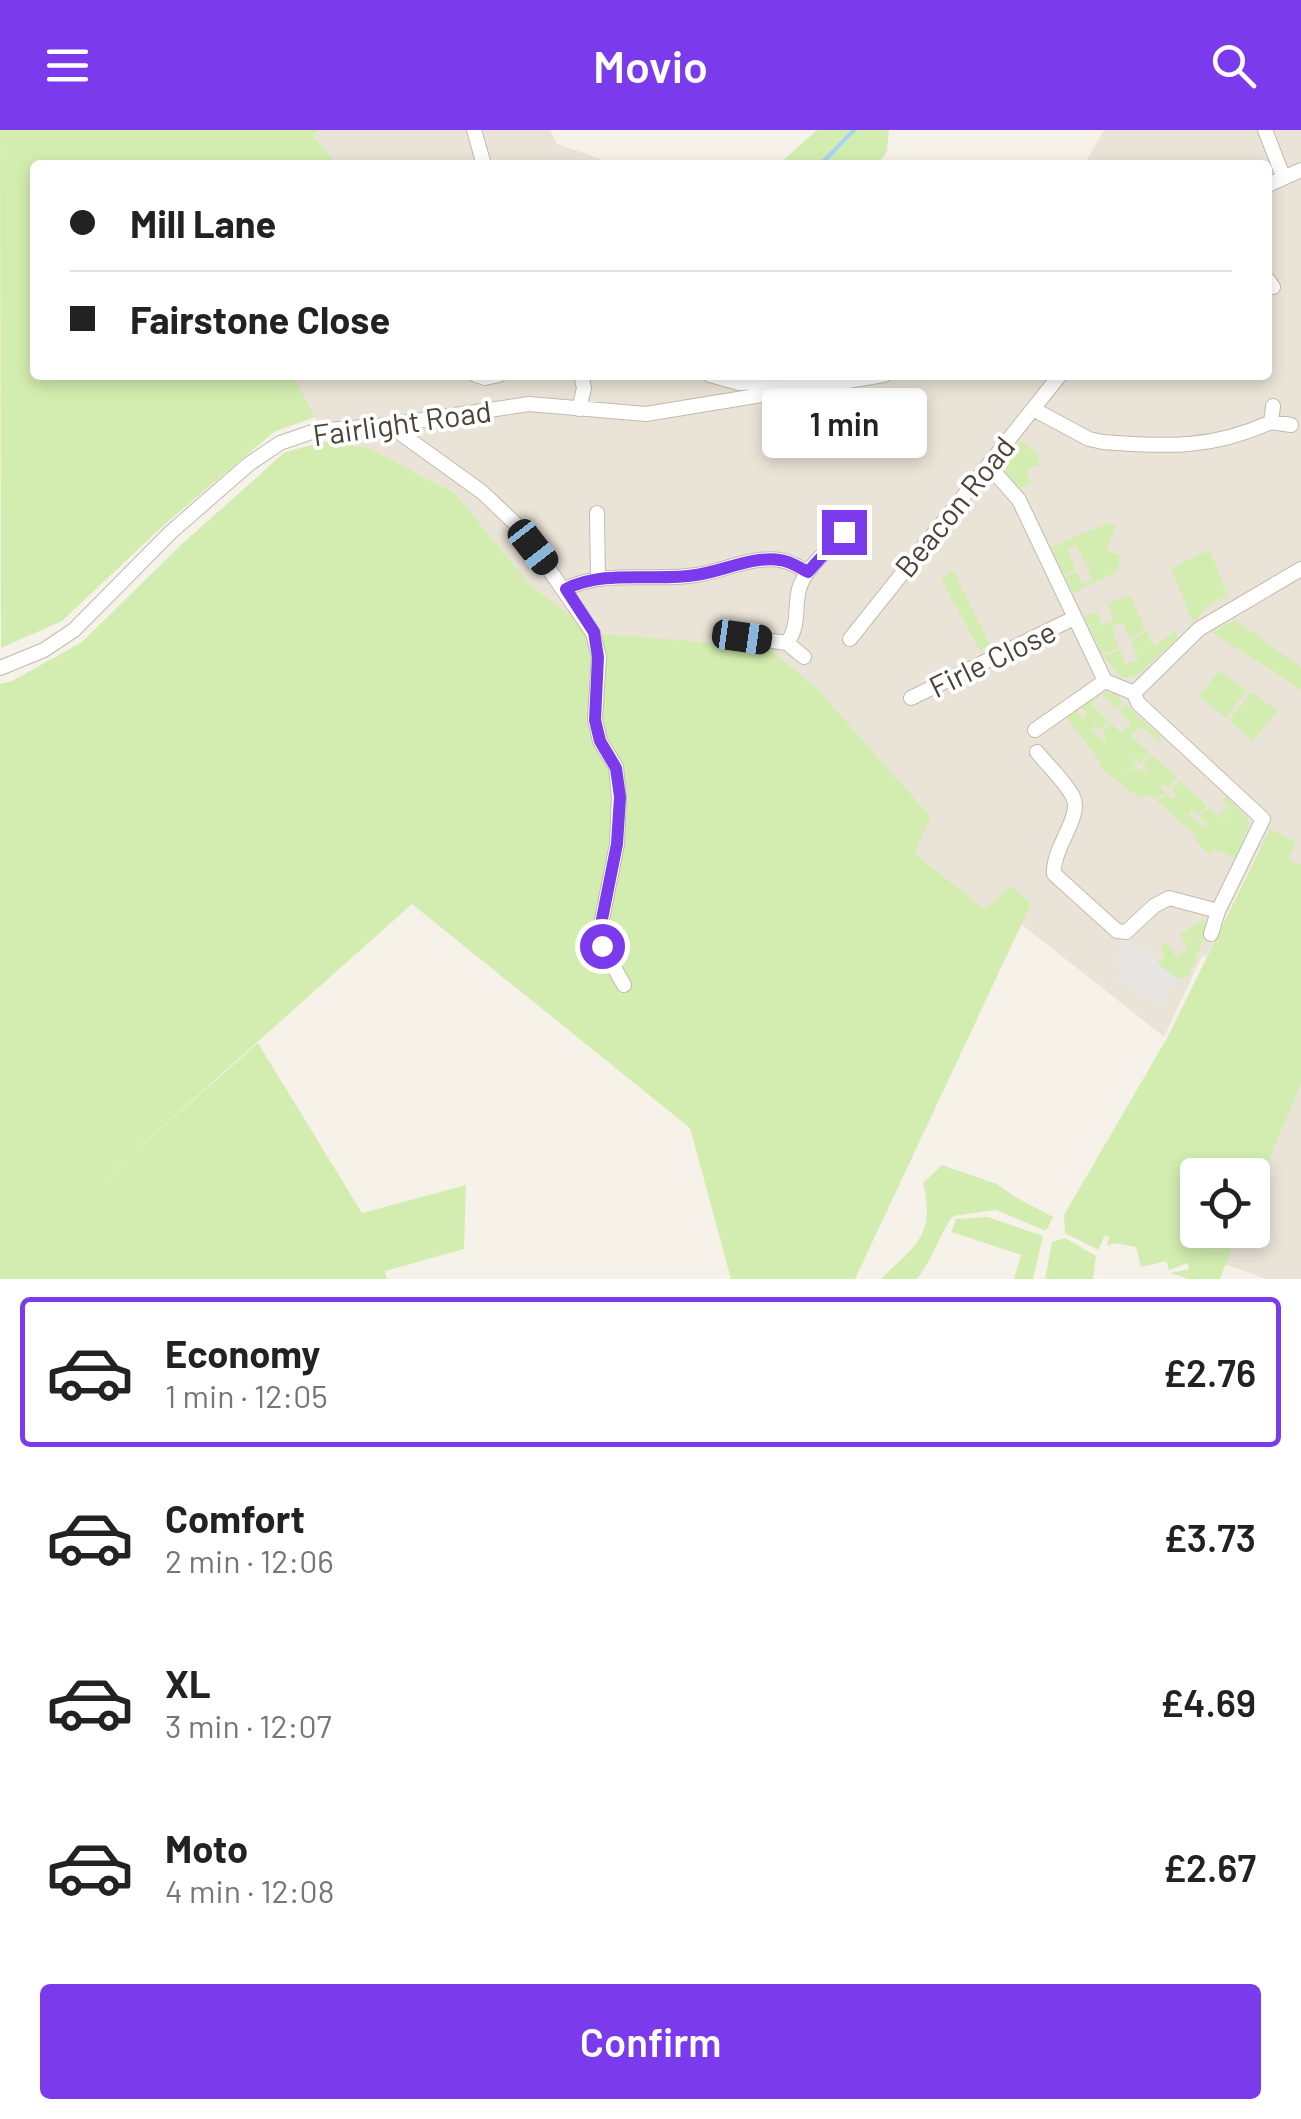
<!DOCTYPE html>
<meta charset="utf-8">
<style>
body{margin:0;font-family:Barlow,sans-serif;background:#f2f2f2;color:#222;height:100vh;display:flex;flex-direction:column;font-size:38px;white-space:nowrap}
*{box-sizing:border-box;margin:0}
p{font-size:32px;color:#767676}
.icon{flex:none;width:55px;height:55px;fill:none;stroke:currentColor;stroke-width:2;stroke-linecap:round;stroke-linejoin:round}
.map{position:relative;height:1149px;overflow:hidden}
.drawer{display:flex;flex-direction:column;background:#fff;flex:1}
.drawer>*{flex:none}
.top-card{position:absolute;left:30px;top:30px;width:1242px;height:220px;border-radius:10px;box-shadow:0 5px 15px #0003;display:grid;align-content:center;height:220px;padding:0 40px;background:#fff}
.fabs{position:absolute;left:1180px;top:1028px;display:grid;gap:20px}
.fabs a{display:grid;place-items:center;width:90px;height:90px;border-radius:10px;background:#fff;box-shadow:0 5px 15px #0003;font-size:50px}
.end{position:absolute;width:45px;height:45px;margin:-22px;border:12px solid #7c3aed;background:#fff;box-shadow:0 0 0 5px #fff}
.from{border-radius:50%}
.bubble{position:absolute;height:70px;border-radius:10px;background:#fff;box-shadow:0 5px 15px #0003;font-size:32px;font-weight:600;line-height:70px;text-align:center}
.car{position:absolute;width:30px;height:60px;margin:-30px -15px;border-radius:12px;box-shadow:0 0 8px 2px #0007;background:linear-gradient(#222 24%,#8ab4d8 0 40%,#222 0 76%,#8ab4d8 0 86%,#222 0)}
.top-card b{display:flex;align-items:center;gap:35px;height:95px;font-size:38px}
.top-card b+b{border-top:2px solid #e0e0e0}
.top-card i{width:25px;height:25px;background:#222}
ul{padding:18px 0 0;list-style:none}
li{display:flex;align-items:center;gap:30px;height:150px;margin:0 20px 15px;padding:0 20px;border:5px solid transparent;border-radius:10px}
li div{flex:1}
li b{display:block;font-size:38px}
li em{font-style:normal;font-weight:600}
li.active{border-color:#7c3aed}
li>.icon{width:90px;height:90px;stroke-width:1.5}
.button{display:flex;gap:20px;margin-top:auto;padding:20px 40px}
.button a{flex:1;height:115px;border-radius:10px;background:#7c3aed;color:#fff;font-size:40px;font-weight:600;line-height:115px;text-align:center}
header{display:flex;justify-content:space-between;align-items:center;height:130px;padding:0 40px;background:#7c3aed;color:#fff;font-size:45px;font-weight:600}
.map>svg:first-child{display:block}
.residential{fill:#eae4d8}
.green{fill:#d3edb0}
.parking{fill:#e7e5e2}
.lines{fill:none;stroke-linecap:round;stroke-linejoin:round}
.stream{stroke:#a3d5f6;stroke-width:4}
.minor-casing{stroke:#c2baac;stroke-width:16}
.minor{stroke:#fff;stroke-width:14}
.route{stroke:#7c3aed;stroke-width:12}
.labels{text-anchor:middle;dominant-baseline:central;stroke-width:8;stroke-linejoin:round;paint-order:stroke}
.street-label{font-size:30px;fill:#4b4337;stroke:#fff}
</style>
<header><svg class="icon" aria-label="menu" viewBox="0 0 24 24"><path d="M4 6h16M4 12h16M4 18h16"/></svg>Movio<svg class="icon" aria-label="search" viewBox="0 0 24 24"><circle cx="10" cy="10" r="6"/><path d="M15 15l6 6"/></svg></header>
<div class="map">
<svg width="1301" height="1149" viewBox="0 0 1301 1149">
<rect width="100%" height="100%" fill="#f6f2ea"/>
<path class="residential" d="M319 0H550L557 14 618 35H337L313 5Z
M1104 0H1301V735L1260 717 1206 827 1202 826 1164 907 1020 793 1031 774 1011 757 985 779 913 722 815 557 768 519 593 503 530 455 455 363 369 318 327 311 293 245H1268V35H1084Z
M1301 954V1149H1266L1224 1134 1239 1100H1252L1253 1068Z"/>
<path class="green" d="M0 0H319L313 5 337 35H35V245H293L315 287 274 302 165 394 62 491 1 518Z
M817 0H889L887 21 877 35H778Z
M1021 310 1038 324 1039 335 1026 340 1032 353 1018 359 1004 340 1003 333Z
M327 311 369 318 455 363 530 455 593 503 768 518 815 557 931 687 914 723 985 779 1011 756 1031 774 855 1149H731L690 998 412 774 105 1048 258 913 362 1083 466 1055 464 1119 385 1141 387 1149H0V554L12 551 82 512 182 414 285 322Z
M1110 392 1116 395 1107 420 1122 426 1116 443 1073 463 1065 447 1077 442 1082 454 1092 450 1086 435 1098 429 1085 434 1077 416 1067 419 1076 439 1064 445 1051 417Z
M1210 420 1228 467C1211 468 1205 482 1193 492L1171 439Z
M953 440 990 514 980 521 941 449Z
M1130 465 1145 498 1130 510 1123 492 1111 497 1119 518 1102 524 1084 487 1097 482 1103 495 1114 490 1108 474Z
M1235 490 1301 537V560L1212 502Z
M1146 500 1154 516 1175 501 1178 507 1137 546 1121 548 1103 526 1120 520 1126 534 1138 529 1131 512Z
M1219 541 1247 560 1226 588 1199 566Z
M1105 562 1115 564 1123 572 1117 579 1102 564 1091 574 1109 591 1100 600 1095 595 1091 599 1096 605 1091 611 1097 606 1104 612 1107 607 1102 602 1111 593 1121 603 1131 593 1119 581 1125 574 1161 607 1158 611 1141 596 1131 606 1150 623 1140 633 1135 629 1132 632 1137 638 1123 646 1139 639 1144 643 1147 640 1143 635 1152 625 1177 648 1168 658 1163 654 1160 657 1166 663 1158 667 1152 666 1158 670 1167 665 1173 669 1176 665 1171 660 1180 651 1207 676 1197 685 1192 680 1189 684 1194 689 1192 693 1195 690 1203 697 1207 694 1199 686 1209 678 1219 686 1228 676 1222 671 1226 666 1236 676 1221 692 1237 677 1250 692 1236 729 1215 719 1210 724 1195 710 1197 707 1149 664 1141 669 1097 636 1101 633 1066 587 1076 578 1082 589 1087 583 1079 576Z
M1251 562 1278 580 1253 611 1229 590Z
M1270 699 1296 711 1289 729 1301 735V954L1253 1068 1252 1045H1198V1100H1239L1220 1149H1189L1170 1143 1189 1139 1188 1133 1169 1140 1166 1131 1141 1137 1136 1117 1114 1113 1107 1116 1109 1107 1105 1105 1098 1120 1065 1103 1064 1085 1167 908Z
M1204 790 1207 800 1189 846 1178 849 1156 832 1165 826 1160 816 1167 812 1175 826 1188 820 1180 804Z
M942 1035 997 1054 1015 1067 1053 1087 1046 1101 996 1080 953 1086C938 1106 933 1129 917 1149H881C915 1115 936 1106 923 1053Z
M988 1087 1043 1106 1033 1149H1014L1021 1125 951 1102 956 1089Z
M1065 1108 1096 1126 1093 1149H1045L1052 1112Z"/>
<path class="parking" d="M1120 810 1130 811 1147 820 1163 838 1178 849 1161 875 1118 850 1121 838 1115 829 1122 819Z"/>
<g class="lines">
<path class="stream" d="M820 35 854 0"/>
<g class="minor-casing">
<path id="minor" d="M474 0 484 35
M1265 0 1283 46
M1268 55 1301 40
M1268 150 1273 157
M476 245 485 248 499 245
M710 245 739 253 808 251
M579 279 584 258 581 245
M1033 279 1089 309 1103 312C1167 317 1212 319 1271 292L1273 276
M1271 292 1291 295
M389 295 482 362 521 399 593 503 599 527 595 589 600 611 616 637 619 667 617 714 602 789V816L624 855
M989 336 1019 370 1105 551
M597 383 598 449
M566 459C604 439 654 452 696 445 724 441 751 426 780 430 790 431 800 438 808 442
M742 507 787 513 804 527
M850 509 1060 245
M787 513C800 495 794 480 799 459 805 438 830 419 844 402
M0 538 44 520 74 500 171 402 249 334 280 313 315 301 389 295 529 274 646 284 884 245
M1134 563 1199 499 1301 439
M911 568 1074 488
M1035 600 1105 551 1134 563 1138 573 1263 689 1218 781 1211 804
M1037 622C1048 636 1065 651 1073 667 1083 686 1052 718 1054 744L1117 801 1126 802 1154 776 1169 768 1218 781"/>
</g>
<use href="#minor" class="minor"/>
</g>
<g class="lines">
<path class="route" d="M602 816V789L617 714 620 667 616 638 600 611 595 590 598 527 594 502 566 459C605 439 654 452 696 445 724 441 752 426 780 430 790 431 800 438 808 442L844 402"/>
</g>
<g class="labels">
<g class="street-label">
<text transform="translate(402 292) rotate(-8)">Fairlight Road</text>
<text transform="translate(954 376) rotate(-51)">Beacon Road</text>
<text transform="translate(992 528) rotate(-26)">Firle Close</text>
</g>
</g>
</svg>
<div class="fabs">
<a><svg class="icon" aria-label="locate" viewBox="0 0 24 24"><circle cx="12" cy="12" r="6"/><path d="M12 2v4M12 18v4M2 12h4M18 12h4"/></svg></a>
</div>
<i class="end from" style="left:602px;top:816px"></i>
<i class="end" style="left:844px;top:402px"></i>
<div class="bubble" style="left:762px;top:258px;width:165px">1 min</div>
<i class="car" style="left:533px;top:417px;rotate:142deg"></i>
<i class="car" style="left:742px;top:507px;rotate:98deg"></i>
<div class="top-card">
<b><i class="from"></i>Mill Lane</b>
<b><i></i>Fairstone Close</b>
</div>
</div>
<section class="drawer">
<ul>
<li class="active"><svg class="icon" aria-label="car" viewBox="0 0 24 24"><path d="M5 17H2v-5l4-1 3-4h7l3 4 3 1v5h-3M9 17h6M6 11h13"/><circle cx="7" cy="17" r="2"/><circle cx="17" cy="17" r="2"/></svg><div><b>Economy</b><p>1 min · 12:05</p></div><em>£2.76</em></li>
<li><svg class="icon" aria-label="car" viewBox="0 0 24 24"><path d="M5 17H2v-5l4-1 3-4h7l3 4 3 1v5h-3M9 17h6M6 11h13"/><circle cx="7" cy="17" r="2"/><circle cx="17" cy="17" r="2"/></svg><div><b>Comfort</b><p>2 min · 12:06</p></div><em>£3.73</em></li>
<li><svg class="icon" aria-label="car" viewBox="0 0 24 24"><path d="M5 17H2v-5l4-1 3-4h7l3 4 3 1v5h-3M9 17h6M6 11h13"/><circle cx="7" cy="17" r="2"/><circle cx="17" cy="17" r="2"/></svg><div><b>XL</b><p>3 min · 12:07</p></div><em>£4.69</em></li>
<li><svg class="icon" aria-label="car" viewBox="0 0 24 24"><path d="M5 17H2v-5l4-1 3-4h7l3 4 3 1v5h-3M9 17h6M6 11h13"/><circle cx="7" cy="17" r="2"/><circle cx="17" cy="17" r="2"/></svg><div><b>Moto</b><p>4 min · 12:08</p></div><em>£2.67</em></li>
</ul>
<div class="button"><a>Confirm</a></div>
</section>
